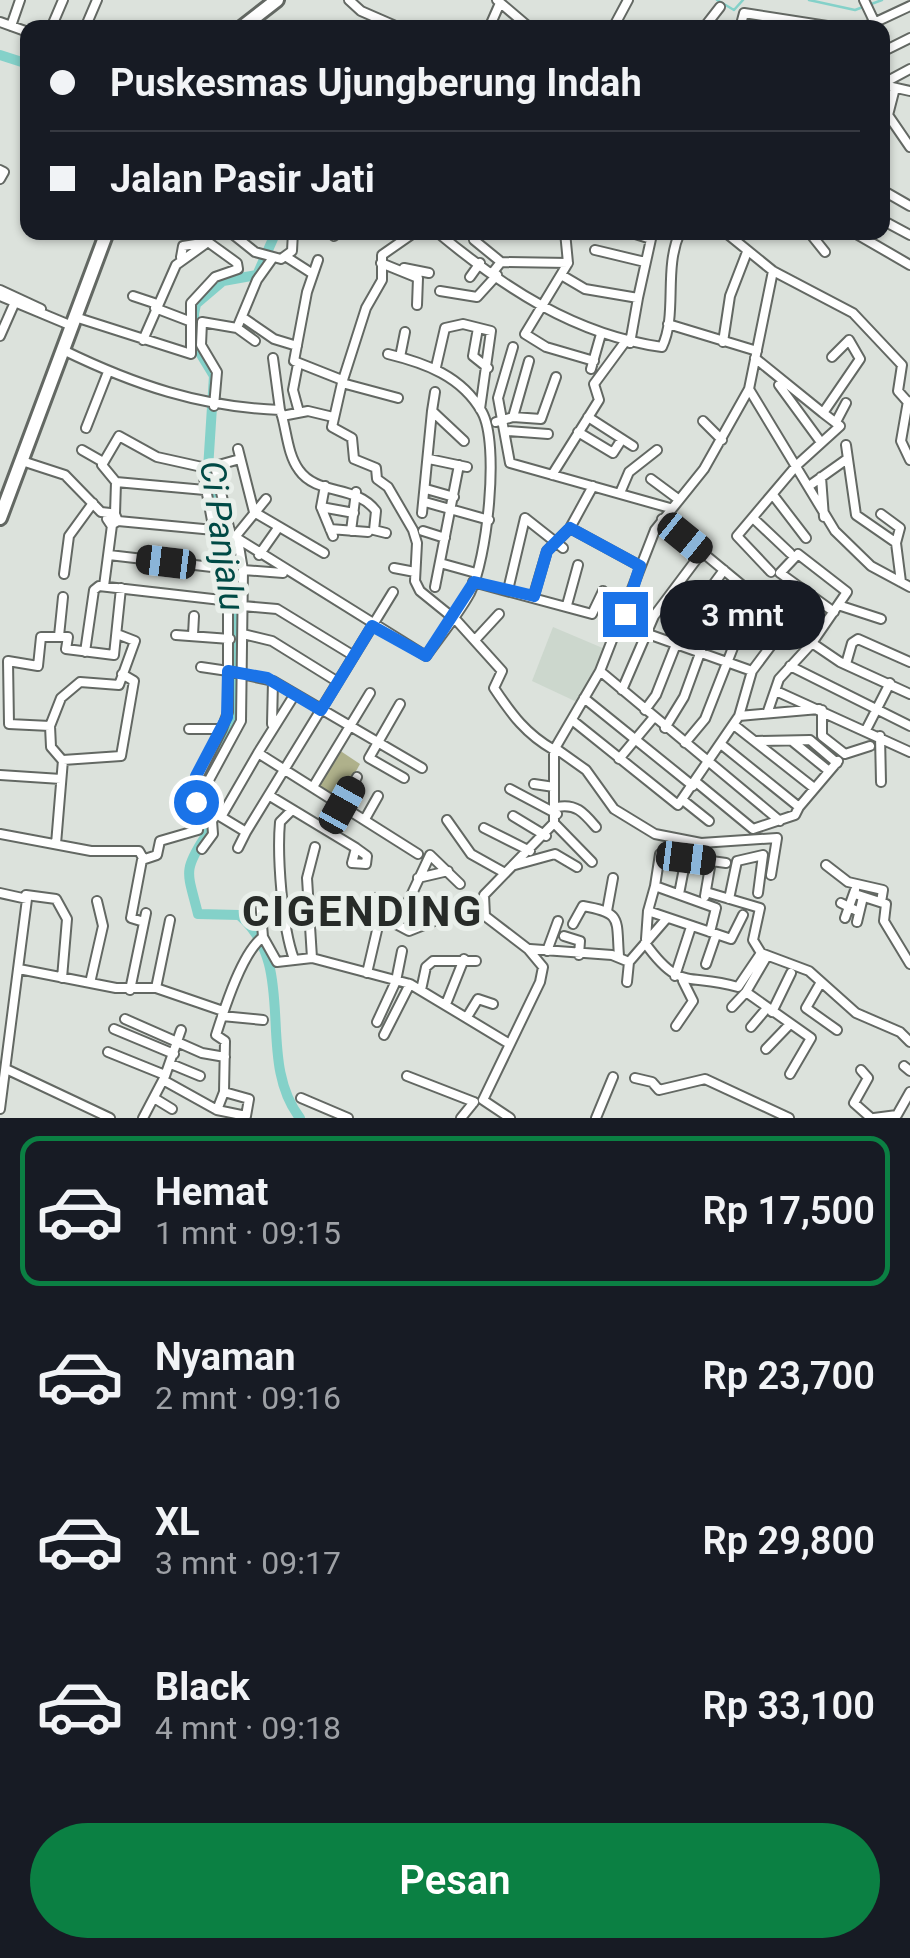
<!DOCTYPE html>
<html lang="id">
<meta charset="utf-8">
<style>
body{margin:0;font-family:Roboto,sans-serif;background:#20242c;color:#f1f3f6;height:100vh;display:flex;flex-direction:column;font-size:38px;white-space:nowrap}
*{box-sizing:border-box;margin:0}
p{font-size:32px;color:#9ea1a6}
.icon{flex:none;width:55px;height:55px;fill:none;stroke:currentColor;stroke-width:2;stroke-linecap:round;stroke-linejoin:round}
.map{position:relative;height:1118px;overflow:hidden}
.side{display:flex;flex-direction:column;background:#171b24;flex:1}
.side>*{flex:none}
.hud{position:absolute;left:20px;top:20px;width:870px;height:220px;border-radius:20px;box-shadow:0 2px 8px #0004;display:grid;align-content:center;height:220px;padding:0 30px;background:#171b24}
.end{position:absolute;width:45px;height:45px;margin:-22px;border:12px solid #1a73e8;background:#fff;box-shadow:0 0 0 5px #fff}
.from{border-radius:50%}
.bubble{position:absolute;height:70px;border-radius:35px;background:#171b24;box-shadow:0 2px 8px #0004;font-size:32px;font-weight:600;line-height:70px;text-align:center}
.car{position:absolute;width:30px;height:60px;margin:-30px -15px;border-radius:12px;box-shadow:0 0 8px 2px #0007;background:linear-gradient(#222 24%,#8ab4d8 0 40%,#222 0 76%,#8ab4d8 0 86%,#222 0)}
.hud b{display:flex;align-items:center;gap:35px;height:95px;font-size:38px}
.hud b+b{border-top:2px solid #363941}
.hud i{width:25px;height:25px;background:#f1f3f6}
ul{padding:18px 0 0;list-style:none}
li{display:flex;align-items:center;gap:30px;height:150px;margin:0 20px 15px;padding:0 10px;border:5px solid transparent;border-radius:20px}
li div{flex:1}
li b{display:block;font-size:38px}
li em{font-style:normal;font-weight:600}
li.active{border-color:#0b8043}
li>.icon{width:90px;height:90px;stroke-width:1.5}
.action{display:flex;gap:20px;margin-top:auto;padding:20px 30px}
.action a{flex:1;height:115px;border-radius:60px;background:#0b8043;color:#fff;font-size:40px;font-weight:600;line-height:115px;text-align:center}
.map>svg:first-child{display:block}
.built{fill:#ccd7cd}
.green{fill:#afb18b}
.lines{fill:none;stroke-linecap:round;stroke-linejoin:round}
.stream{stroke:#84d1c9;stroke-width:2.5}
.river{stroke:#84d1c9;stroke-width:10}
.minor-casing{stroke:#636863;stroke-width:12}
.highway-casing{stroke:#636863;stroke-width:18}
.minor{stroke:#fff;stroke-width:8}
.highway{stroke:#fff;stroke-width:12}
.route{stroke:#1a73e8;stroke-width:12}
.labels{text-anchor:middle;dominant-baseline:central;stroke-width:10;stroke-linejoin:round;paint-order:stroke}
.water-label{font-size:35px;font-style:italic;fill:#004a45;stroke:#e9efea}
.district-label{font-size:42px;font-weight:bold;letter-spacing:2.5px;fill:#272b28;stroke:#e9efea}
</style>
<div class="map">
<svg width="910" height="1118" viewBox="0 0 910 1118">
<rect width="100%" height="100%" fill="#dce2dc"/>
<path class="built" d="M553 627 605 649 579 703 532 681Z"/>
<path class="green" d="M339 750 360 764 339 801 317 786Z"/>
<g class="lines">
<path class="stream" d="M717 0 734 10 743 0
M809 0 855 10 882 0"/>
<path class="river" d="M0 55 28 64
M276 232 257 275 223 281 196 304 194 314 197 348 214 376 208 469 217 516 233 561 236 629 234 722 200 786 205 837C182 872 188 873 198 914L239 915C300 966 254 1059 300 1118"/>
<g class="minor-casing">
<path id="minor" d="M349 0 361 11 400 28
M497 0 530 28
M864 0 874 21
M0 22 28 32
M706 25 720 7
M11 26 20 0
M51 28 63 0
M85 28 97 0
M489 28 500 3
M613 28 628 0
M740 28 744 13 840 28
M863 28 910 6
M882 52 910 38
M882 84 910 69
M892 87 910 91
M895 88 888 115 910 147
M0 170 4 172 0 179
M882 190 910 206
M882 220 910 235
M230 232 255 252 281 259 292 251 293 232
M332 232 334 236
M437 232C503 287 575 335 662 347 678 313 663 270 680 232
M725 232 773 271 853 313 902 365 898 391 906 400
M809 232 825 252
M853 232 910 265
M506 234V232
M764 234 766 232
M474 240 501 262
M595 250 645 262
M181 257 183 246 202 243
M288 258 313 274
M318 260 307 292 294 361 342 380
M381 263 418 278 417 305
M568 263 525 334 546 347 594 361
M404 268 429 273
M493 272 501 262 568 263 565 232
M563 276 585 289 638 298 651 239 629 232
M470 277 480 263
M0 290 41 309
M440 291 477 297 497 275
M0 296 72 326
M133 296 157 304
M155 308 189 321
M75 317 191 354V303L215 277 238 269 237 263 208 242 176 265 143 340
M242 317 274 339 297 346
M668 324 757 351
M237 328 255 341
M478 328 473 356 488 368
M0 336 15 302
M723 342 730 296 747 252
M630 343 638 298
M513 347 498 398 510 463 670 508
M63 350C135 385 200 407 280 410L282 416 308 411 333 417
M400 357 405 332
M273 358 280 410
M755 358 823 413
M298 364 293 390 299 412
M436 367 445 328 463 324 491 331 480 409
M591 369 601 334
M342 383 332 427 352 438 354 459 376 468 377 479 388 487 413 530 417 543 415 581 420 591 457 621 502 671 494 688C512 715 526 734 554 750
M779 385 820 441
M749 389 835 531 871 566 910 587
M398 398 342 383 366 308 382 280V255L415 232
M908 401 901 441 910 460
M214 406 217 372 201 345 202 322 237 328 257 280 272 259
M432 411 435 392
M282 416C287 434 288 455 299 470 317 496 356 484 376 511L374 530 386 533
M513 417 529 361
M588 417 633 446
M703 421 722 440
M496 422 513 417 541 419 556 377
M836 422 846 403
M86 428 108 372
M507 431 548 434
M578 432 613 453 622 439
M846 445 856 515 895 542
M238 449 254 512 324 553
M82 450 103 462
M429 459 467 467
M22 461 65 475 101 512 110 513
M552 475 599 400 594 384 625 342
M821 477 824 517
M651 479 678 499
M116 482 205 490
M325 486 321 507 333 536
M809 486 847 459
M426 489 454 497
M620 493 629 472 657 450
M773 495 806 538
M425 502 489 520
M321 507 354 513
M422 513 432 411 464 441
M115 514 116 482 102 465 119 436 157 457 202 467 213 526 228 562V671L201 667
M881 514 900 528 896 543 901 582
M753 518 790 553
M662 519 812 643 840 662 910 694
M118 521 115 514 107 519 111 525 118 521 214 530 235 537 426 656C441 635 458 615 470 593 487 560 500 444 482 412 462 376 425 363 388 354
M570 528 640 566
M330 529 368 532
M351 531 356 492
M423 531 445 538
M231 536 215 466 240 459
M235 537 266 499
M109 555 229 569
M259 555 278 528
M440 563 476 573
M394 568 415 572
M243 570 283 573
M771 572 737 536 797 465 840 426 823 413 860 359 849 340 832 357
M64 574 69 536 93 503
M473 582 592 614 603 591
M104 586 112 525
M435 587 459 465
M508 590 525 518 563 548
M534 595 547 551 570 528 593 486
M567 605 578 565
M838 605 881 619
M243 606 277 609 354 656
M117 634 135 641 119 685 80 682 61 698 50 726 9 724 8 661 38 666 41 637H68L66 649 114 655 121 588
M243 634 272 641 338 682
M648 634 752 671
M176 635 230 639
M193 635 194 616
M59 636 63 597
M475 640 499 614
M85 652 94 590 99 586 230 601
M846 664 852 643 858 639 910 662
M790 666 910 726
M600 671 780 821
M622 690 654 616 702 552
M776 691 910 752
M584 698 693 786
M400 704 369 758 404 778
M645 710 656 695 684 624 724 570
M822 710V736L845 754 870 746
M768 711 779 679 812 643 847 592 798 554 780 573 834 612
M739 716 752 671 788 623
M572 720 678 805 739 716 819 709
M272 724 273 681
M734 725 814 788
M50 726 51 747 63 761
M665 728 684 697 707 634 745 588
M189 729H222L228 712V671L273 681 422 768
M866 730 890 683
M880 736 881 782
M756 741 810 740 837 763
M792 741 829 771
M685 743 705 719 734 645 767 607
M555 748 586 770 614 809 655 834 701 843 777 838 771 875
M258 753 295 694
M619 759 654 717
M0 775 61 779
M696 782 753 829 795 815 799 807 722 745
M534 784 554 787
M313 787 370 693
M510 789 557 814
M270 796 356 848 367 856 366 864 352 863 356 848
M684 801 709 821
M342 805 357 777
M557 807C576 803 584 813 596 827
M799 807 838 761
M292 810 280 822C277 855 282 927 294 959
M213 812 246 832 393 592
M513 816 546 836
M221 817 258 753 418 854
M365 819 378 796
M447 820 471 854 505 873
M554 823 592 862
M484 828 530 851
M0 834 91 851H139L143 858
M56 844 63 760 121 756 134 681 122 674
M238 848 246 832
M202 849 213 834 209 780 241 721 243 570 238 540
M515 865 555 854 577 867
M826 865 848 882 883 890 881 902
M418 878 448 871
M460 884 430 855 402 915 468 904 481 906
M655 886 660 854 726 863
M706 892 760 908 753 940 761 953 809 971 856 1013 900 1032 910 1042
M0 893 27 899 0 1109
M679 894 686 858
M855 894 886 904 884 921 910 964
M26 895 56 899 67 919 62 978
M705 896 711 861
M375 898 380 921
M729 899 737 861 763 855 758 893
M260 900 263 937 277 962 312 958 410 984 508 1043
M307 902 353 913 378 926 390 921 409 931 452 914 485 916
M841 903 855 910
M607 911 613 878
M648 911 655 886 716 908 710 932
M845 918 855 890
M144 922 131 918 142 860 157 855 160 841 198 830 194 785 222 729
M857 922 863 897
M573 924 583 906C623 913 616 919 619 956
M564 936 580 941 579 955
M646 939 648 911 731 939 743 915
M645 943C681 993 688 972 738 987L761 953
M530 949 612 955 629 962 667 918
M547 951 558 921
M767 956 746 992 811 1038 790 1074
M312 958 307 878 315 847
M706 964 716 935
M19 969 116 988H156L223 1011
M367 973 378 926
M675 976 691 927
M627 982 629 962
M821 982 806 1008 837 1030
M90 983 103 926 97 901
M156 988 170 920
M130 990 146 913
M421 990 426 967 433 961H476
M446 1004 464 959
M732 1007 746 992
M772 1012 791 973
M222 1016 263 1020
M467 1017 478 999 493 1004
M125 1019 202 1053 225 1057
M377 1022 396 981 402 951
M676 1026 693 1001 683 981
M751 1027 767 1008
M114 1029 174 1054
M384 1035 410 984
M766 1049 790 1024
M108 1052 165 1075
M171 1064 200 1076
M904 1066 910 1071
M6 1069 110 1118
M861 1070 868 1078 854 1103 871 1118
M165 1076 181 1030
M407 1076 474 1102
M635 1078 652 1082 659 1090 705 1079 789 1118
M154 1098 172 1109
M301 1098 348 1118
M483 1100 540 982 543 967 528 949 485 916 484 895 554 823V750L600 671 655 530 704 469 749 389 773 271
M483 1100 510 1118
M217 1110 246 1116 249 1099 224 1092
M143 1118 163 1080 217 1110 224 1092 225 1041 216 1035C224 1010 242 952 263 937
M461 1118 474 1102
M596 1118 613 1077
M874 1118 897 1115 910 1092"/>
</g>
<g class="highway-casing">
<path id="highway" d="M241 28 277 0
M0 518 107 232"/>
</g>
<use href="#minor" class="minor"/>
<use href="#highway" class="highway"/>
</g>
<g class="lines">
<path class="route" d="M196 802V776L227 717 228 671 267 678 321 710 372 626 426 656 474 582 534 596 547 551 570 528 640 566 625 614"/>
</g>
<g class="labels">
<g class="water-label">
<text transform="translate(222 536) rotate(82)">Ci Panjalu</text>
</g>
<g class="district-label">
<text x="363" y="911">CIGENDING</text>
</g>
</g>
</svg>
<i class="end from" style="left:196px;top:802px"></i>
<i class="end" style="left:625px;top:614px"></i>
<div class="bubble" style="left:660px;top:580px;width:165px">3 mnt</div>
<i class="car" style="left:685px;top:538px;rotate:129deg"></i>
<i class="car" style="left:166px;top:562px;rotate:277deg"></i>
<i class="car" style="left:342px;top:805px;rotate:29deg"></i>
<i class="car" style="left:686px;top:858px;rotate:97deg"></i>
<div class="hud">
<b><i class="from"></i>Puskesmas Ujungberung Indah</b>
<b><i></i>Jalan Pasir Jati</b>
</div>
</div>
<section class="side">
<ul>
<li class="active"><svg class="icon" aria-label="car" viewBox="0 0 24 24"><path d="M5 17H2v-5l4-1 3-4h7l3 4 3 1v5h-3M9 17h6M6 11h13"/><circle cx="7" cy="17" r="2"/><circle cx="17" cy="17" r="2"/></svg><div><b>Hemat</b><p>1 mnt · 09:15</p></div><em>Rp 17,500</em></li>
<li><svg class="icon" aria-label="car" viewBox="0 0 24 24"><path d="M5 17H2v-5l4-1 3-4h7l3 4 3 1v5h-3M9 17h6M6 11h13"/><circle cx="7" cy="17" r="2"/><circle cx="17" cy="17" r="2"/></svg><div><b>Nyaman</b><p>2 mnt · 09:16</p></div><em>Rp 23,700</em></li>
<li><svg class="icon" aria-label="car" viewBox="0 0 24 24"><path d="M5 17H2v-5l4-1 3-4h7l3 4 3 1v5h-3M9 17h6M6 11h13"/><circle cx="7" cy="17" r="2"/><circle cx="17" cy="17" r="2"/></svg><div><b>XL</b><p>3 mnt · 09:17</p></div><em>Rp 29,800</em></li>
<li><svg class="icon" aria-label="car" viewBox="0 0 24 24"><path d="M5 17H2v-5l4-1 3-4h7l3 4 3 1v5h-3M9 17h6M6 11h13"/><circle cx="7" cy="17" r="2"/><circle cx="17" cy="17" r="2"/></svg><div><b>Black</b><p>4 mnt · 09:18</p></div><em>Rp 33,100</em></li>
</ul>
<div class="action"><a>Pesan</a></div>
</section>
